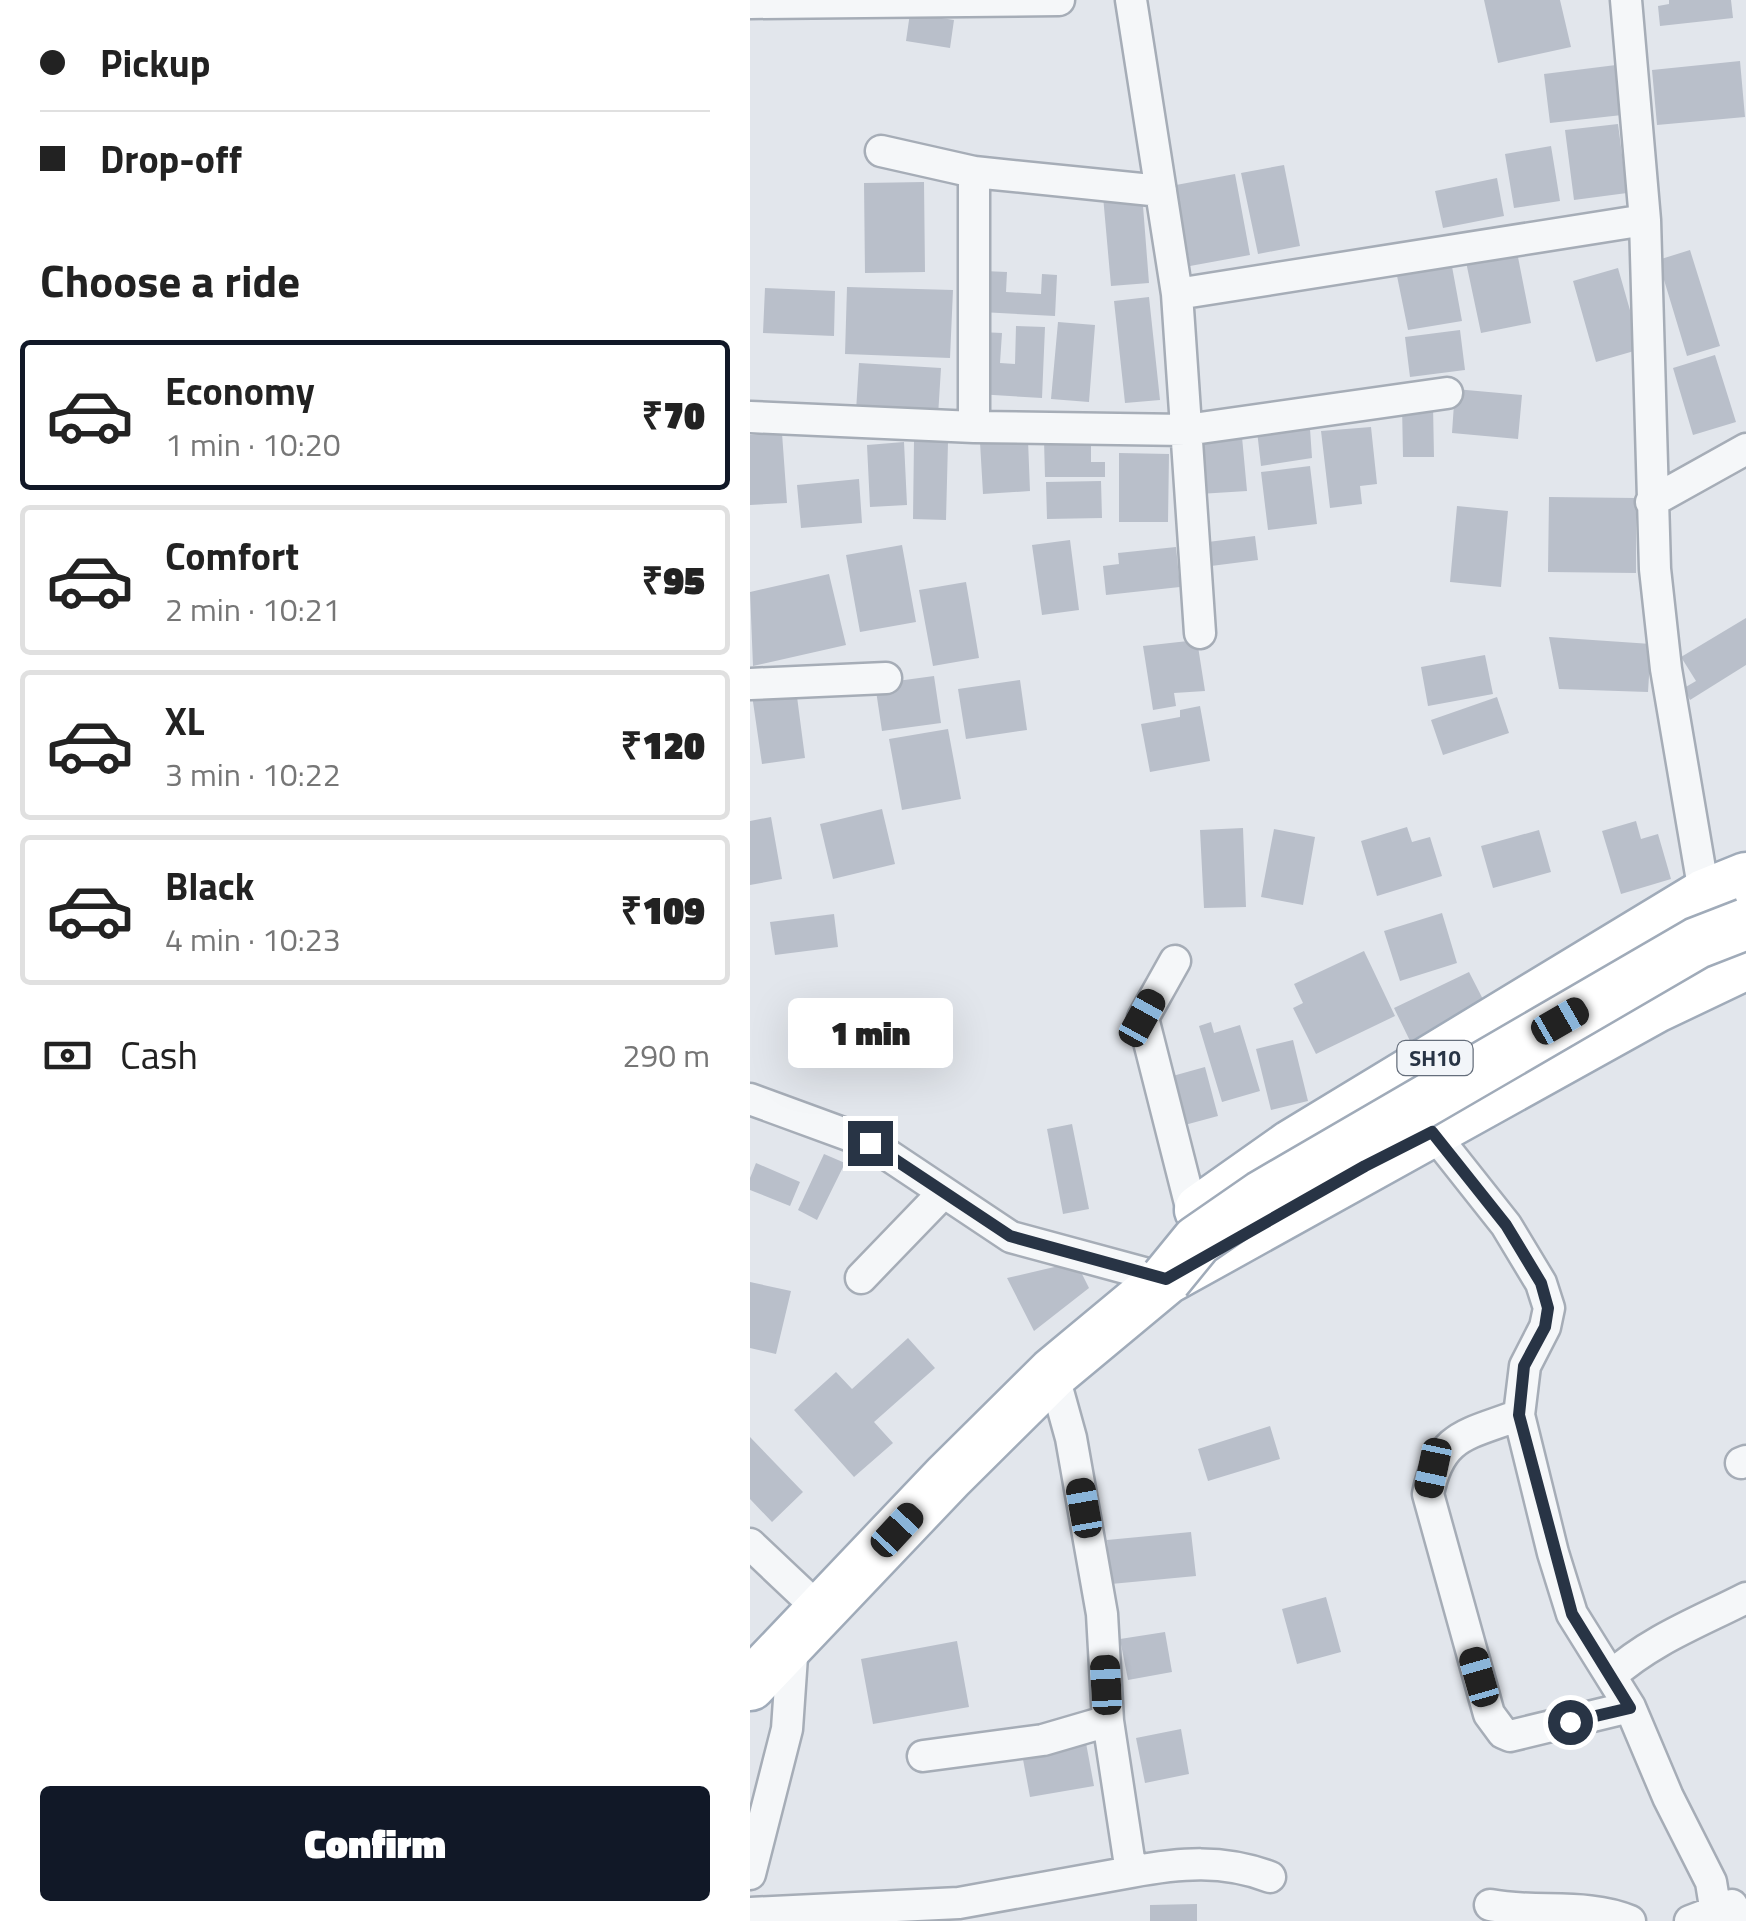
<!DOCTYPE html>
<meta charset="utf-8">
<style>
body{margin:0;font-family:"Titillium Web",sans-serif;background:#f2f2f2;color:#222;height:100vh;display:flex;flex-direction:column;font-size:38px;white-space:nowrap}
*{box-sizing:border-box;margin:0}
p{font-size:32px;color:#767676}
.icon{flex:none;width:55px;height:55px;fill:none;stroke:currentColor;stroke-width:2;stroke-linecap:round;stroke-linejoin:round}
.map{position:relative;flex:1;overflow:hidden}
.sheet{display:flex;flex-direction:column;background:#fff;width:750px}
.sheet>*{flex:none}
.hud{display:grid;align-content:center;height:220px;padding:0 40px;background:#fff}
.end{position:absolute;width:45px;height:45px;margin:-22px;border:12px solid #283445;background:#fff;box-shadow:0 0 0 5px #fff}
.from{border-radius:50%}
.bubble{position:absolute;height:70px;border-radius:10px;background:#fff;box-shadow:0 10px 40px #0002;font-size:32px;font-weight:800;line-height:70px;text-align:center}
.car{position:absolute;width:30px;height:60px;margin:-30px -15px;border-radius:12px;box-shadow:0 0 8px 2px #0007;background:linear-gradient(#222 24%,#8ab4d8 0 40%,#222 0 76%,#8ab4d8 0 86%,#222 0)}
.hud b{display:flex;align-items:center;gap:35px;height:95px;font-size:38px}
.hud b+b{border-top:2px solid #e0e0e0}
.hud i{width:25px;height:25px;background:#222}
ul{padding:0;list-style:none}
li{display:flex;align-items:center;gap:30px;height:150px;margin:0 20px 15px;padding:0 20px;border:5px solid #e0e0e0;border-radius:10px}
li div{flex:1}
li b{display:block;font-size:38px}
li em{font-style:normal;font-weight:800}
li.on{border-color:#111827}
li>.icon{width:90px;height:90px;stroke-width:1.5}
h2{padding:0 40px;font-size:45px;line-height:120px}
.pay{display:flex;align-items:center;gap:25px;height:110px;padding:0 40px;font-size:38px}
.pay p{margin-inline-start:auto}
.action{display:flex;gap:20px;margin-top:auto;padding:20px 40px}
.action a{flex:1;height:115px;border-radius:10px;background:#111827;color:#fff;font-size:40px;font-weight:800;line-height:115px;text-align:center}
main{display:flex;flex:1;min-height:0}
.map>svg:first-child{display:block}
.building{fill:#b9bfca}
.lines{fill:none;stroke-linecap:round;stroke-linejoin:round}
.street-casing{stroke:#a6adb7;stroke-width:35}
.primary-casing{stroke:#a0abb9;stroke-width:55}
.street{stroke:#f5f7f9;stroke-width:30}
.primary{stroke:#fff;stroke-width:50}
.primary-bridge-casing{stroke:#a0abb9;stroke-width:55;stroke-linecap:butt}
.primary-bridge{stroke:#fff;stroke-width:50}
.route{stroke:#283445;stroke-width:12}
.labels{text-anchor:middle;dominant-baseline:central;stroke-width:8;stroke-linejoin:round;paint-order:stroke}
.shield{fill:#f2f5f9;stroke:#656e7b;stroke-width:2.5}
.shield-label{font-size:22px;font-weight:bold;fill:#283445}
</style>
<main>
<section class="sheet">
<div class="hud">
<b><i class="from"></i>Pickup</b>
<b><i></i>Drop-off</b>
</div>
<h2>Choose a ride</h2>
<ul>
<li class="on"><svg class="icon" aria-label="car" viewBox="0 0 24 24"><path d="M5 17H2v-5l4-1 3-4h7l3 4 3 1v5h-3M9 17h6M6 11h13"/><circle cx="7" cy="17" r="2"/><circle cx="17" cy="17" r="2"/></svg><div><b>Economy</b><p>1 min · 10:20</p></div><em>₹70</em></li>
<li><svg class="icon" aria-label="car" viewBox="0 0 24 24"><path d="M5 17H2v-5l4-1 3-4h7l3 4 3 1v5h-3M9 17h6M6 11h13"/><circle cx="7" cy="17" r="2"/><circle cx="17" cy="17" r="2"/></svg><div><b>Comfort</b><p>2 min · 10:21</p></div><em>₹95</em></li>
<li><svg class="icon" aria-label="car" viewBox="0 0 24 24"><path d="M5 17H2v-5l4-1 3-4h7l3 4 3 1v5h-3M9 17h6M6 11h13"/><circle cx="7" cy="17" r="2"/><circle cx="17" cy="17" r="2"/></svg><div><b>XL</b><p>3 min · 10:22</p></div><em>₹120</em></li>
<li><svg class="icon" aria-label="car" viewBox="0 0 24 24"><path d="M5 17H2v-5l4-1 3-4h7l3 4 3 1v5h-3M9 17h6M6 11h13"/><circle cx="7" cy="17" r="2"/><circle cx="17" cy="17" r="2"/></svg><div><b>Black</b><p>4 min · 10:23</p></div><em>₹109</em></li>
</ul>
<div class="pay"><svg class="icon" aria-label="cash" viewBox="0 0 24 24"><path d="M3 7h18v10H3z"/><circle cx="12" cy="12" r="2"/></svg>Cash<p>290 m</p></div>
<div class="action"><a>Confirm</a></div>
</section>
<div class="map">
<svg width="996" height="1921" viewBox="0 0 996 1921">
<rect width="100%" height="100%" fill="#e2e6ec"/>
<path class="building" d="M734 0H810L821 47 748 63Z
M919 0H981L983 18 910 26 908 6 919 4Z
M160 13 204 20 200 48 156 41Z
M990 61 995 117 907 125 902 70Z
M866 65 872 115 800 123 794 74Z
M868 124 877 193 824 200 815 130Z
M801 146 810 201 764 208 755 154Z
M534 165 550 246 508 254 491 173Z
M485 174 500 255 440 266 426 185Z
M747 178 754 216 693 228 685 191Z
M174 182 175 272 115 273 114 183Z
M392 193 399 283 361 286 353 196Z
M940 250 970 346 937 356 908 260Z
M767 252 781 323 731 333 716 262Z
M701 261 712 321 658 330 646 271Z
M868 268 891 349 846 362 823 281Z
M234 271 257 272 256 292 291 294 292 274 307 275 305 316 231 312Z
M97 287 203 290 200 358 95 354Z
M15 288 85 291 84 336 13 333Z
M399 297 410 400 375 403 364 301Z
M308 322 345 325 339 402 301 399Z
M266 326 295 327 292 398 227 394 230 332 252 333 250 363 265 364Z
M710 330 715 370 660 377 655 337Z
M965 355 986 422 943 435 923 368Z
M109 363 191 368 188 416 106 411Z
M705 389 772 395 768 439 702 433Z
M652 405H683L684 457H653Z
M559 414 562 458 511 466 506 422Z
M621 427 627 484 610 486 612 504 580 508 571 431Z
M32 433 37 503 0 505V435Z
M492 437 497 491 449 494 445 440Z
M278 440 280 491 233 494 230 442Z
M294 440H341V462H355V477H295Z
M164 441 198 442 196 520 163 519Z
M154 442 157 505 120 507 117 445Z
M369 453 419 454 418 522H369Z
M560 466 567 524 518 530 511 472Z
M109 479 112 523 51 528 47 485Z
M351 481 352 518 297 519 296 482Z
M799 497 886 498V573L798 572Z
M707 506 758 511 751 587 700 582Z
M505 536 508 560 461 566 458 542Z
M320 540 329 610 292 615 282 545Z
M152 545 166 622 110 632 96 555Z
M426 547 430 587 356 595 353 566 369 564 368 553Z
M79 574 96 645 3 666 0 592Z
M216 582 229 658 183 666 169 590Z
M996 618V665L940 700 934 688 946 681 931 657Z
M799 637 901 644 898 692 809 689Z
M447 640 455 691 424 693 426 706 403 710 393 646Z
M735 655 743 694 678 706 671 667Z
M184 676 191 723 132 731 125 684Z
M270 680 277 730 216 739 208 689Z
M46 689 55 758 12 764 2 695Z
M747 697 759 733 693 755 681 720Z
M450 706 460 761 400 772 391 724 430 717V710Z
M198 729 211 799 152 810 139 739Z
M132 809 145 864 83 879 70 824Z
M21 817 32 879 0 885V821Z
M886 821 891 839 908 834 921 879 871 894 852 831Z
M657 827 662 842 680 837 692 876 627 896 611 841Z
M493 828 496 907 454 908 450 830Z
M524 829 565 837 553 905 511 897Z
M789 830 801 872 743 888 731 846Z
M692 913 707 963 650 981 634 931Z
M84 914 88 947 25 955 20 922Z
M614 951 645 1016 566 1054 543 1008 553 1003 544 984Z
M719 972 738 1009 662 1045 644 1008Z
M461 1022 464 1033 490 1025 510 1091 472 1102 449 1026Z
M543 1040 558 1101 521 1110 506 1049Z
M455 1067 468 1116 431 1126 419 1077Z
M322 1124 339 1209 313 1214 297 1129Z
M74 1154 95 1163 67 1220 48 1210Z
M6 1163 50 1182 40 1206 0 1190V1178Z
M326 1262 339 1288 284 1331 257 1278Z
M0 1282 41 1291 26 1354 0 1348Z
M158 1338 185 1368 124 1422 143 1443 104 1477 44 1410 86 1372 102 1389Z
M520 1426 530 1459 458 1481 448 1449Z
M0 1437 53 1492 22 1522 0 1499Z
M441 1532 446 1576 361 1584 357 1540Z
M576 1597 591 1652 547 1664 532 1609Z
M415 1632 422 1672 378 1680 370 1639Z
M207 1641 219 1707 123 1724 111 1659Z
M431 1729 439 1774 395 1783 386 1738Z
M336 1743 344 1786 280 1797 272 1754Z
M447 1904V1921H400V1905Z"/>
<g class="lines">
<g class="street-casing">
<path id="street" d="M381 0 427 294 450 633
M876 0 895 220 905 569 916 669 957 910
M0 3 309 0
M131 151 224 172 411 191
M224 172V427
M427 294 895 220
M0 417 224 427 436 430 697 393
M901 502 996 449
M0 684 136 678
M425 961 393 1018 443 1215
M0 1099 120 1143 261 1237 416 1279
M672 1119 756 1225 791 1283 799 1308 795 1327 775 1366 769 1415 803 1553 822 1614 880 1707 918 1797 961 1882 966 1913
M111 1278 193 1193
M769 1415C717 1435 690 1434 678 1494L739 1714 753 1733 760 1736 880 1707
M991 1463 996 1461
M0 1544 71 1611
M861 1676C901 1640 949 1622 996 1598
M173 1756 293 1740 358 1721
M381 1872C430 1863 473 1859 520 1877
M0 1874 37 1729 43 1642
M740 1905C786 1914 837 1903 880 1921
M0 1913 209 1903 381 1872 358 1721 352 1614 321 1438 303 1373
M940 1921 982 1905 991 1921"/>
</g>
<g class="primary-casing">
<path id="primary" d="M450 1210 542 1145 954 895 996 878
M0 1685 198 1477 303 1373 416 1279 906 1007 996 964"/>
</g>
<use href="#street" class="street"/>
<use href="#primary" class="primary"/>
<g class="primary-bridge-casing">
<path id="primary-bridge" d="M416 1279 447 1241 512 1196 947 943 996 924"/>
</g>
<use href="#primary-bridge" class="primary-bridge"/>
</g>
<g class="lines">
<path class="route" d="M120 1143 260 1236 416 1279 615 1166 682 1132 756 1225 791 1283 798 1308 795 1327 774 1366 769 1415 822 1614 880 1708 820 1722"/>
</g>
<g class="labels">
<rect class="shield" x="647.5" y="1041" width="75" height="34" rx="8"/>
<g class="shield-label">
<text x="685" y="1058">SH10</text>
</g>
</g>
</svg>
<i class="end from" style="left:820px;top:1722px"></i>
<i class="end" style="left:120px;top:1143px"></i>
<div class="bubble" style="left:38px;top:998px;width:165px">1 min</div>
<i class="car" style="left:392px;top:1018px;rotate:29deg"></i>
<i class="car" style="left:810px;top:1021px;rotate:60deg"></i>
<i class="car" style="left:683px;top:1468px;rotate:192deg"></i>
<i class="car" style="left:334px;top:1508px;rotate:350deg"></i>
<i class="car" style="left:147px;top:1530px;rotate:43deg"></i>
<i class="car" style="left:729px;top:1677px;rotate:344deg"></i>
<i class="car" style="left:356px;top:1685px;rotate:357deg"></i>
</div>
</main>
